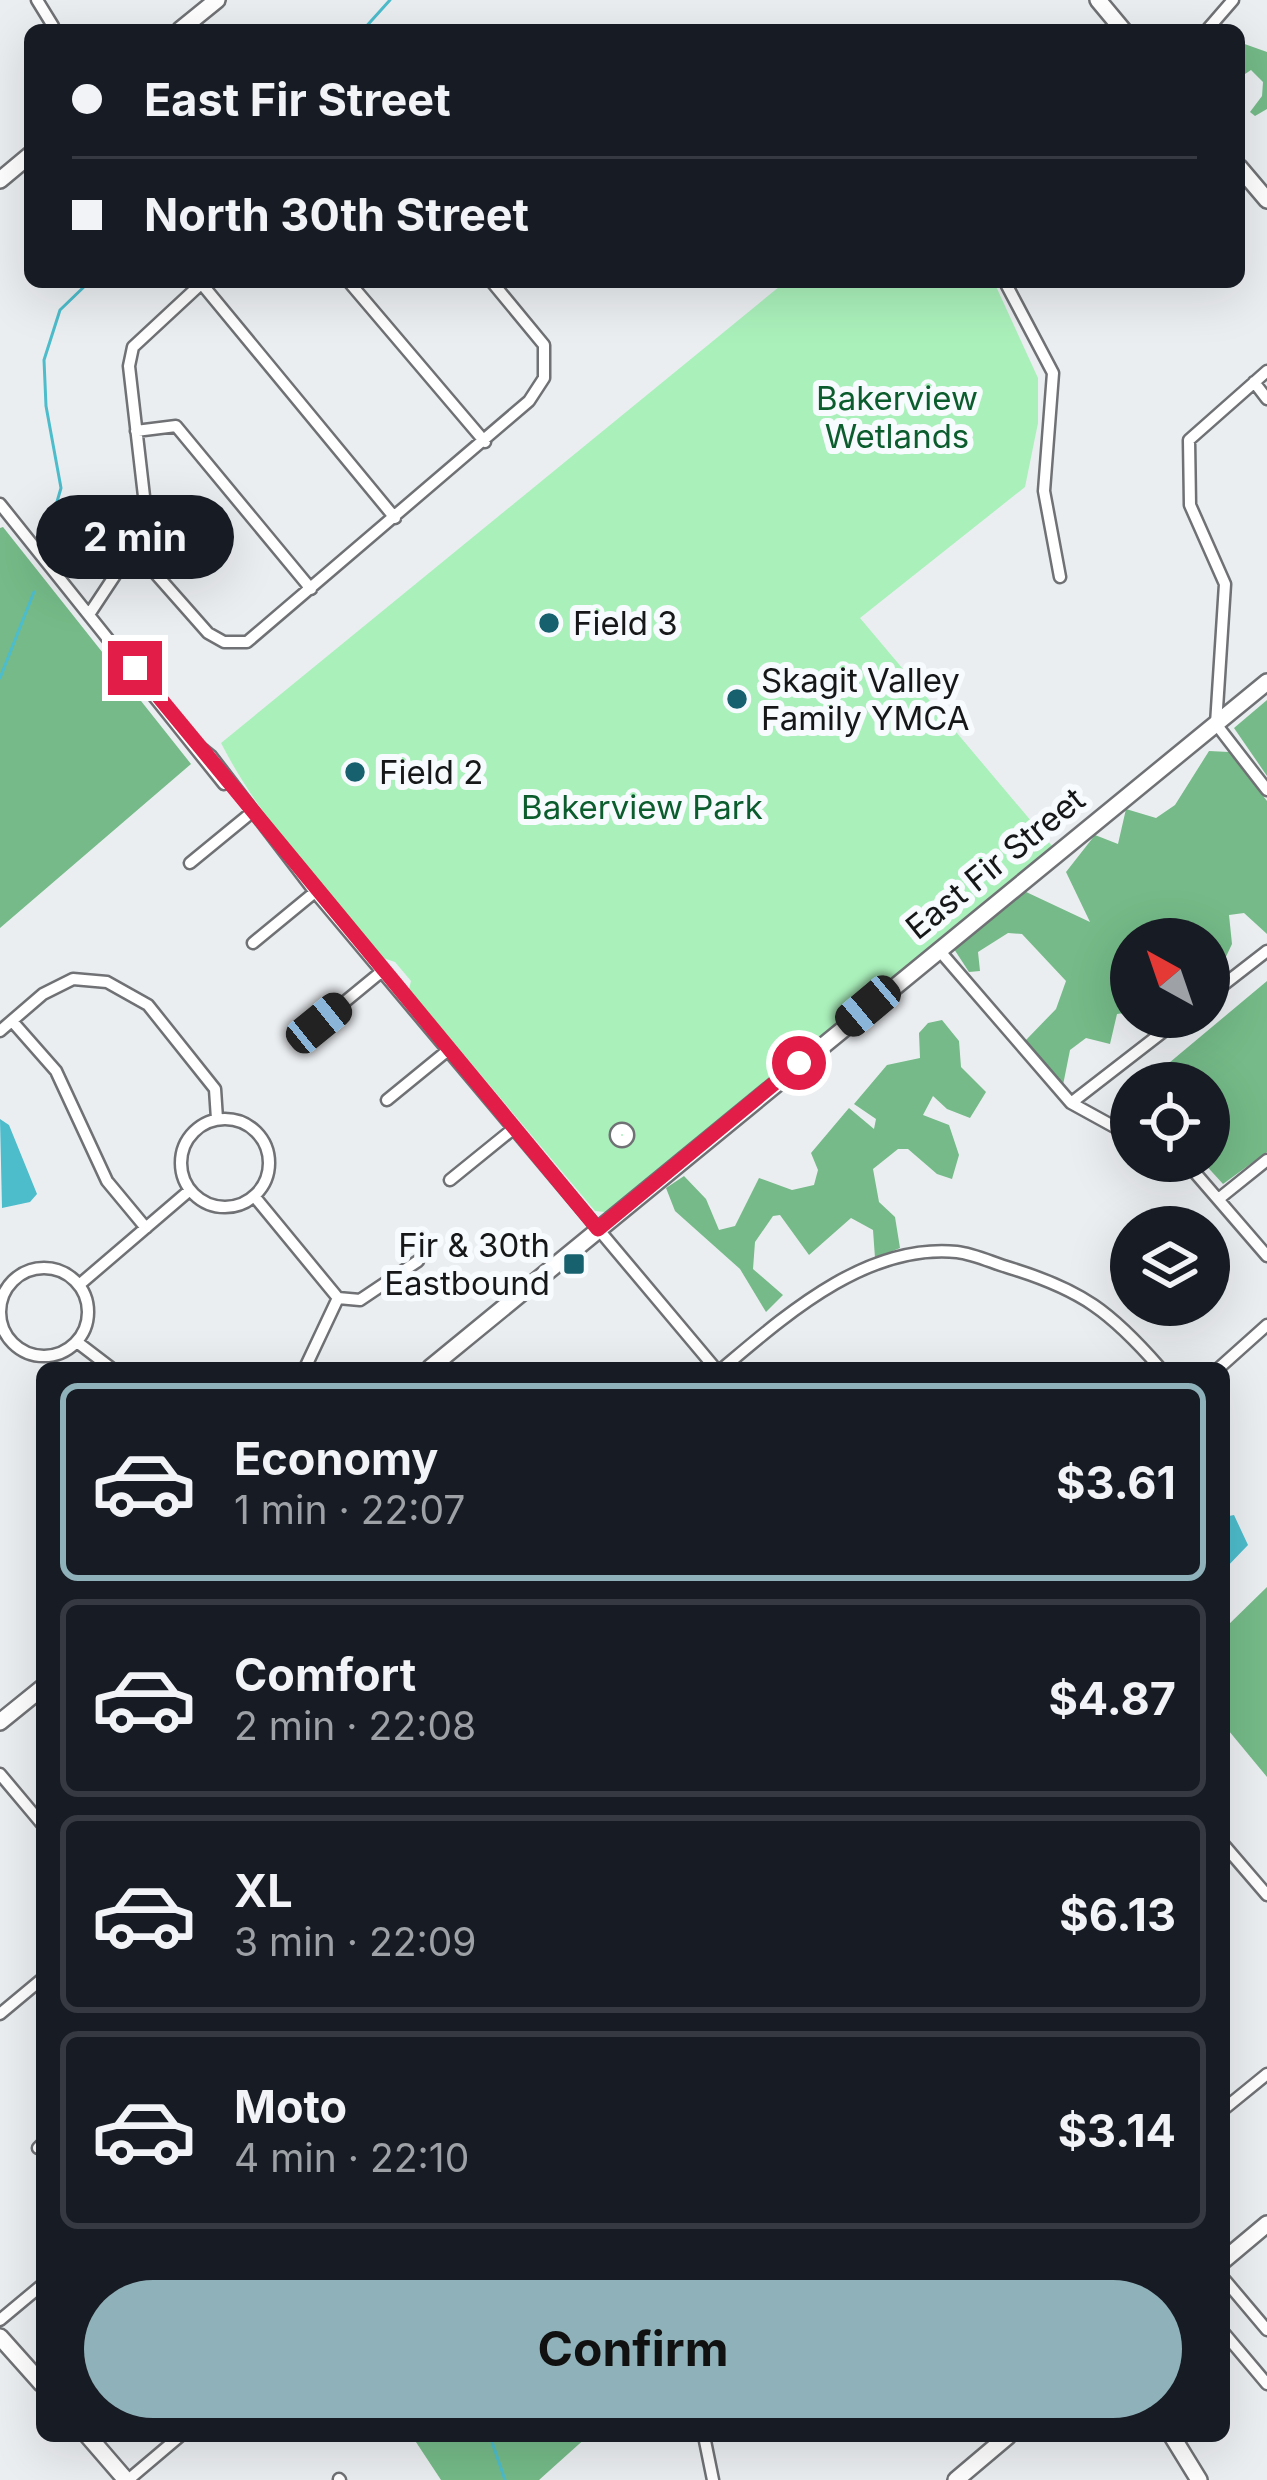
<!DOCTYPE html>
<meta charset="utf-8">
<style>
body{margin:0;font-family:Inter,sans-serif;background:#242831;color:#f1f3f6;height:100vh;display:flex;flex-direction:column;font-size:45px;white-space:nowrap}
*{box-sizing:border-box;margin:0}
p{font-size:39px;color:#9ea1a6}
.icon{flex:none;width:66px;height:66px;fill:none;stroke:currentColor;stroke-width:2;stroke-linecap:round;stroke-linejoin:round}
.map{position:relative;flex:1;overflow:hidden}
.sheet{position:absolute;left:36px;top:1362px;width:1194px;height:1080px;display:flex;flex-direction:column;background:#171b24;border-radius:18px;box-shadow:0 12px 48px #0002}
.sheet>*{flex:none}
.hud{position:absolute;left:24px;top:24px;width:1221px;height:264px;border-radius:18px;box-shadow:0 12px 48px #0002;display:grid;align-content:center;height:264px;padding:0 48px;background:#171b24}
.needle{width:78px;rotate:320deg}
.controls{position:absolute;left:1110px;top:918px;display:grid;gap:24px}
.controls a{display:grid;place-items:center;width:120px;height:120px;border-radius:50%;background:#171b24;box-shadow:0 12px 48px #0002;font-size:60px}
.end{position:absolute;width:54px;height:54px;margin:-27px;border:15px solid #e11d48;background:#fff;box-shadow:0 0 0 6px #fff}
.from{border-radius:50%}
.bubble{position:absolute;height:84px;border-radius:42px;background:#171b24;box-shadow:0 12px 48px #0002;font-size:39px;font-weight:700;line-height:84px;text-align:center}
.car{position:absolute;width:36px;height:72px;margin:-36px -18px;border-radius:15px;box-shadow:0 0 9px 3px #0007;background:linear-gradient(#222 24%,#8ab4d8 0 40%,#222 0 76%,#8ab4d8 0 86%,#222 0)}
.hud b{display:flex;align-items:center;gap:42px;height:114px;font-size:45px}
.hud b+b{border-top:3px solid #363941}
.hud i{width:30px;height:30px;background:#f1f3f6}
ul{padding:21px 0 0;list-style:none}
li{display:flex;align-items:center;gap:36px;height:198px;margin:0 24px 18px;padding:0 24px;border:6px solid #363941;border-radius:18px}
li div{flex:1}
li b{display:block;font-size:45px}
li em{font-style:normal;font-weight:700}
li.current{border-color:#8fb1b9}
li>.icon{width:108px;height:108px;stroke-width:1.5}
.cta{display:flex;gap:24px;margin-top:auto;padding:24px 48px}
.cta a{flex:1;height:138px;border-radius:72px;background:#8fb1b9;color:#111;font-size:48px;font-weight:700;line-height:138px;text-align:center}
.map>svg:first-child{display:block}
.green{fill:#aaf0bb}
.forest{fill:#75ba88}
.water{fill:#4dbccb}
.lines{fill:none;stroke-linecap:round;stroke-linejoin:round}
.stream{stroke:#4dbccb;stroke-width:3}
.street-casing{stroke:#6f7174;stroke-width:15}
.secondary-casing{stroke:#6f7174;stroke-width:20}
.street{stroke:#fff;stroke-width:10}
.secondary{stroke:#fff;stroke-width:15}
.route{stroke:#e11d48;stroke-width:15}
.poi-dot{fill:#17616f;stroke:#f8fbfe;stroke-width:4.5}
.labels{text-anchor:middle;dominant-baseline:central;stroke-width:12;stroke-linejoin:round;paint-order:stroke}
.park-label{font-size:33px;fill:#0c5d2e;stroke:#f8fbfe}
.poi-label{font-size:33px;fill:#161718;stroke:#f8fbfe;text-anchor:start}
.street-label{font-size:33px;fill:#161718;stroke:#f8fbfe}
</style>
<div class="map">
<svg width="1267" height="2480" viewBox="0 0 1267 2480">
<rect width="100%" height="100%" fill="#ebeef1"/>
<path class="green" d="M785 282H994L1038 378V423L1025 487 860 618 1053 847 605 1212 595 1211 409 989 411 981 395 962 383 958C326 890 262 823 221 743Z"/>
<path class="forest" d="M1239 42 1267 52V109L1255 116 1250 112 1262 96 1263 82 1251 70 1239 78Z
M3 527 191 764 0 928V528Z
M1267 700V776L1234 728Z
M1209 751 1229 752 1267 801V934L1244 913 1229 915 1232 944 1223 963 1209 968V939H1131V1012L1117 1014 1110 1044 1086 1038 1070 1050 1063 1085 1025 1041 1056 1009 1066 981 1022 934 1008 933 978 952 980 971 969 972 954 949 1024 891 1090 922 1066 872 1095 835 1118 844 1126 809 1156 818 1175 805Z
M1267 981V1152L1223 1184 1202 1161H1209V1083H1145Z
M942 1020 959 1041 961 1067 986 1092 970 1118 947 1109 933 1096 923 1115 949 1125 959 1155 952 1179 937 1174 908 1149H898L873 1169 879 1202 895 1217 900 1248 875 1258 873 1230 851 1218 809 1255 780 1215 773 1216 755 1242 753 1269 783 1295 766 1312 740 1269 675 1211 666 1188 684 1176 706 1199 719 1230 735 1226 759 1178 792 1190 814 1185 818 1170 811 1153 849 1108 874 1129 876 1119 854 1104 887 1065 920 1058 919 1033 928 1023Z
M1267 1587V1777L1224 1725V1629Z
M412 2436H588L539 2480H441Z"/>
<path class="water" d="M0 1119 9 1125 37 1194 30 1202 2 1208Z
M1234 1515 1248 1545 1224 1570V1517Z"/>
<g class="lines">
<path class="stream" d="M363 30 390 0
M47 536 61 488 46 406 44 360 60 310 89 282
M0 678 34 592
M490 2436 505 2480"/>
<g class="street-casing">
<path id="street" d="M37 0 53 26
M1207 30 1233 0
M349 282 485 442
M1005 282 1053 373 1044 491 1060 577
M201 283 395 518
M1267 371 1189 440 1190 505 1225 584 1216 724 1267 790
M1254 382 1267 399
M136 431 176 426 311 589
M0 504 224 784
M133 548 208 633 224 642H247L529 401 544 378V345L492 282
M90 613 133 548 145 505 129 366 133 347 203 282
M184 734 211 756 315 892 715 1368
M190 863 251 813
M253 943 315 892
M938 949 1071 1103 1131 1136
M1209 996 1267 951
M12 1021 56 1071 107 1181 146 1228
M319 1023 381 972
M0 1031 43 994 73 979 107 982 148 1005 215 1089 217 1119
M387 1100 447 1051
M1071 1103 1182 1017
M181 1163a44 44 0 1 1 88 0a44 44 0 1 1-88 0Z
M616 1135a6 6 0 1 1 12 0a6 6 0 1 1-12 0Z
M1185 1161 1267 1256
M450 1180 513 1129
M254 1196 338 1298 305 1368
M1221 1197 1267 1160
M0 1312a44 44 0 1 1 88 0a44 44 0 1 1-88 0Z
M79 1285 190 1190
M338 1298 360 1300 418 1261
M77 1342 111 1368
M723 1368C787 1314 867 1243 957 1252 974 1254 993 1263 1010 1268 1082 1290 1111 1312 1160 1368
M1219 1368 1267 1325
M0 1774 42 1824
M1224 1845 1267 1895
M0 2014 42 1979
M1224 2109 1267 2074
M38 2148 42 2144
M1224 2279 1267 2330
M0 2320 42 2285
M1224 2333 1267 2384
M704 2436 713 2480
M339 2479 340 2480
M128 2480 180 2436"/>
</g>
<g class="secondary-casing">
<path id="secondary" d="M1098 0 1123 30
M180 30 217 0
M1239 167 1267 200
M0 180 30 155
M430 1368 1267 682
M0 1722 42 1688
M1224 2260 1267 2224
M0 2337 42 2384
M88 2436 126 2480
M1172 2436 1199 2480
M956 2480 1008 2436"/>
</g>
<use href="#street" class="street"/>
<use href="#secondary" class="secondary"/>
</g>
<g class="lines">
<path class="route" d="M135 668C288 855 443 1042 598 1229L799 1063"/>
</g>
<g class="poi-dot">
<circle cx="549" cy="623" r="12"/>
<circle cx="737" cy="699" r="12"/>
<circle cx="355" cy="772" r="12"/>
<rect x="562" y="1252" width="24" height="24" rx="6"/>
</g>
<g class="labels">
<g class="park-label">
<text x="897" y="398">Bakerview<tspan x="897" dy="38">Wetlands</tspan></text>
<text x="642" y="807">Bakerview Park</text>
</g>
<g class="poi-label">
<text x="573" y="623">Field 3</text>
<text x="761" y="680">Skagit Valley<tspan x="761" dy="38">Family YMCA</tspan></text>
<text x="379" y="772">Field 2</text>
<text x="550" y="1245" text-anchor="end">Fir &amp; 30th<tspan x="550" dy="38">Eastbound</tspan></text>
</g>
<g class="street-label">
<text transform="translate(995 863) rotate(-39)">East Fir Street</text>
</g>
</g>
</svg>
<div class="controls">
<a><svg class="needle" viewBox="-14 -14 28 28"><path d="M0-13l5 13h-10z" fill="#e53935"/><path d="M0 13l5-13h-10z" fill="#9ea1a6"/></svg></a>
<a><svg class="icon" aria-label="locate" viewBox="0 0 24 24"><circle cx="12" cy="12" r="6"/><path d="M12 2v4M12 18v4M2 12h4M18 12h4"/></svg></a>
<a><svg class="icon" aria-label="layers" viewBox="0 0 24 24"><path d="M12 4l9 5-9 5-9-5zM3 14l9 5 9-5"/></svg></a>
</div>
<i class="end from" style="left:799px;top:1063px"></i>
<i class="end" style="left:135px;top:668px"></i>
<div class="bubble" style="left:36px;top:495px;width:198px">2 min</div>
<i class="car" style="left:868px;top:1006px;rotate:230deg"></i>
<i class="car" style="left:319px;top:1023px;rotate:51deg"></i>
<div class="hud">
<b><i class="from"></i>East Fir Street</b>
<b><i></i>North 30th Street</b>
</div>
<section class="sheet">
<ul>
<li class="current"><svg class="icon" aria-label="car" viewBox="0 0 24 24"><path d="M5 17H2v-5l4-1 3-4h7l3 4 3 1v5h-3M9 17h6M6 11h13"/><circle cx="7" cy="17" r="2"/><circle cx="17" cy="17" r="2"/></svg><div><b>Economy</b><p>1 min · 22:07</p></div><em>$3.61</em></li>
<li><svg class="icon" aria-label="car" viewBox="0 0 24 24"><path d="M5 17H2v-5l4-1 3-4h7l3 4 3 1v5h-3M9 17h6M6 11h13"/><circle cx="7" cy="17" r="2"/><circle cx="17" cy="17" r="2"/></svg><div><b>Comfort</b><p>2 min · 22:08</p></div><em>$4.87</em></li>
<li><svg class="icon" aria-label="car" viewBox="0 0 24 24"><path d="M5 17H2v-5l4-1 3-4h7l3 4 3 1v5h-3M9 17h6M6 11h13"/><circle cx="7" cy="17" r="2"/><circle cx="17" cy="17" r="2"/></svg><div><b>XL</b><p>3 min · 22:09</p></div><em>$6.13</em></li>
<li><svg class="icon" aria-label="car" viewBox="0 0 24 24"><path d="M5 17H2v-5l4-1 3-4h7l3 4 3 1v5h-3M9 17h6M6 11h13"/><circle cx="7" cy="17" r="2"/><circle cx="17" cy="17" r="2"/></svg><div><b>Moto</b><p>4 min · 22:10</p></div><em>$3.14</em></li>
</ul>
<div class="cta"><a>Confirm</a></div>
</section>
</div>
